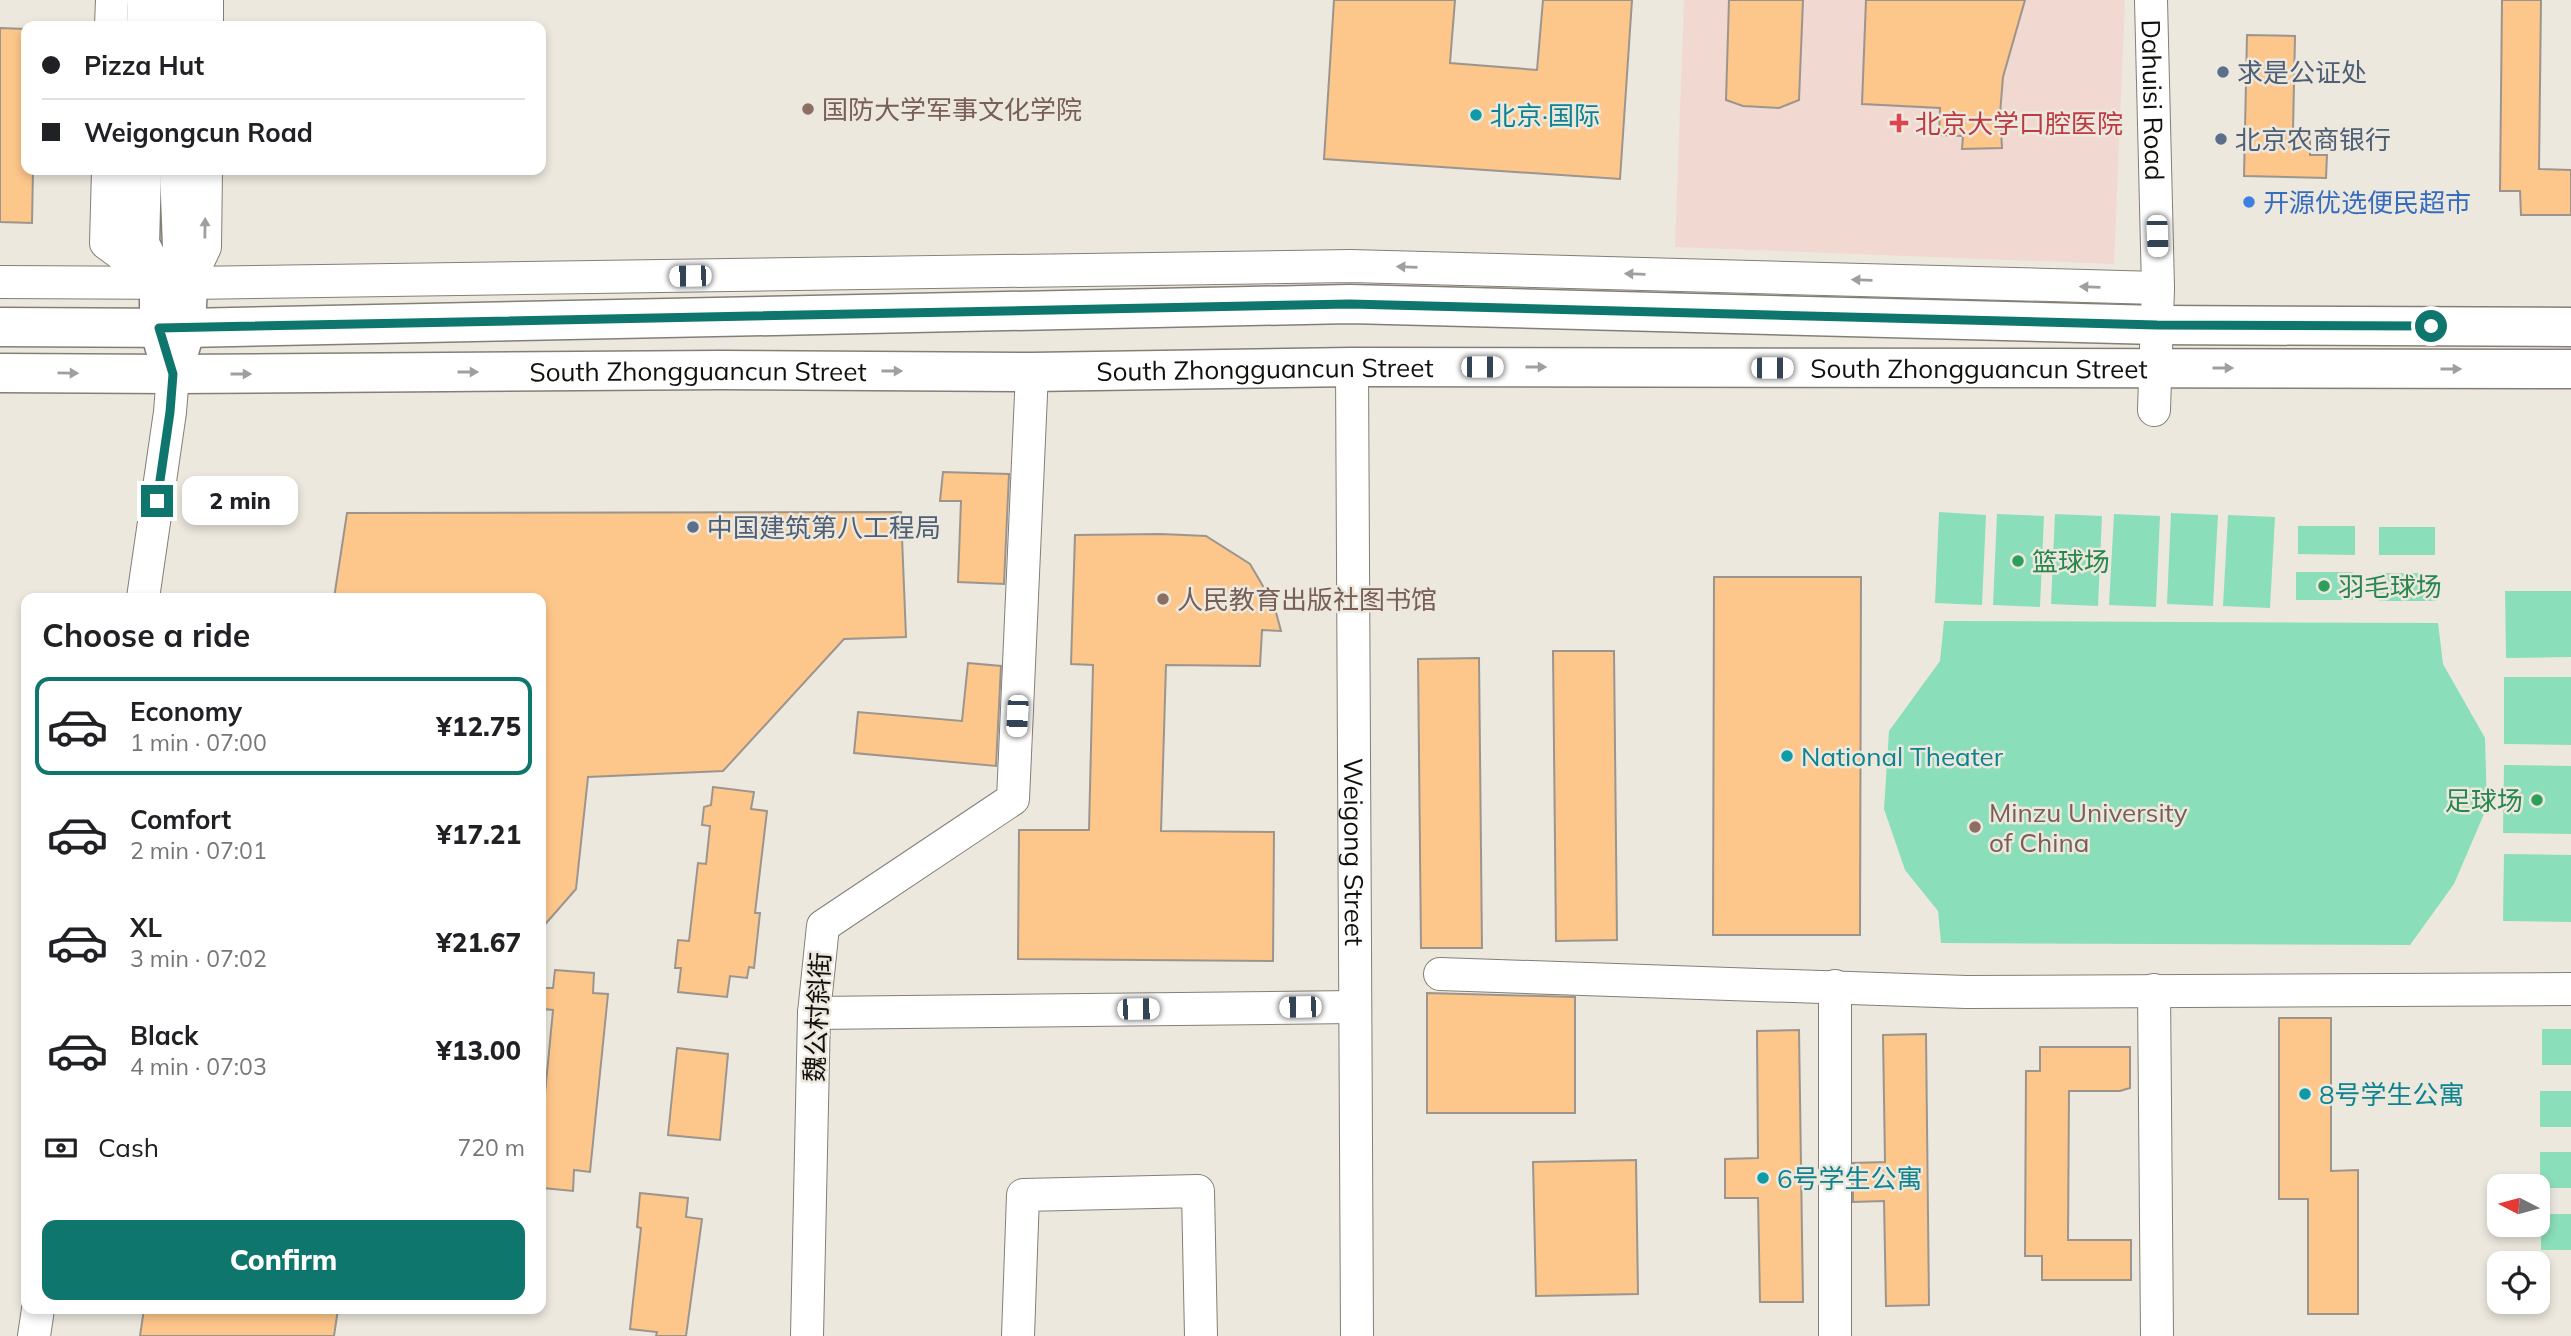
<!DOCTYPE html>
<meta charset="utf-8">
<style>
body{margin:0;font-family:Mulish,"Noto Sans SC",sans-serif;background:#f2f2f2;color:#202124;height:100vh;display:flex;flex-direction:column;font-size:26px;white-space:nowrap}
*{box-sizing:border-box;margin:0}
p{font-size:23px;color:#757577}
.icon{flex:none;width:38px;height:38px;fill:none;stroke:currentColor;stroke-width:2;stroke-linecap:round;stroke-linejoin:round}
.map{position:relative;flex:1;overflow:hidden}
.side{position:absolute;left:21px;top:593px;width:525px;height:721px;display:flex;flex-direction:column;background:#fff;border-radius:14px;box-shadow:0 4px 10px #0003}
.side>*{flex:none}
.hud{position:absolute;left:21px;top:21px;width:525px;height:154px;border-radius:14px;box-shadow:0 4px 10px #0003;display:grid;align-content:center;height:154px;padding:0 21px;background:#fff}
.needle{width:46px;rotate:276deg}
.tools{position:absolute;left:2487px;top:1174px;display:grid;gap:14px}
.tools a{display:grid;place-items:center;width:63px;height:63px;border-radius:14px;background:#fff;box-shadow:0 4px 10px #0003;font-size:35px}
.end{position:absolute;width:32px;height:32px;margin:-16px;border:9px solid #0f766e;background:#fff;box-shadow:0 0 0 4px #fff}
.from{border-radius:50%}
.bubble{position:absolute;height:49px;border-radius:14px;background:#fff;box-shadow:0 4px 10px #0003;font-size:23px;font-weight:800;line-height:49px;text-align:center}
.car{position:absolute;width:21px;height:42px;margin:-21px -10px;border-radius:9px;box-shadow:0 0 5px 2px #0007;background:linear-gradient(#fff 24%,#345 0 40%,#fff 0 76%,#345 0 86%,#fff 0)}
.hud b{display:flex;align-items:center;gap:24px;height:66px;font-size:26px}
.hud b+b{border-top:2px solid #e0e0e0}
.hud i{width:18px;height:18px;background:#202124}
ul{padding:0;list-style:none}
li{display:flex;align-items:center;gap:21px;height:98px;margin:0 14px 10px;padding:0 7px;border:4px solid transparent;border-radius:14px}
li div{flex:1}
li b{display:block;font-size:26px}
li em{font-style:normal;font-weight:800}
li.selected{border-color:#0f766e}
li>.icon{width:63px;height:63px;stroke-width:1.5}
h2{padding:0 21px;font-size:32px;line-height:84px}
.pay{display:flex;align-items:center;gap:18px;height:77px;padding:0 21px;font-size:26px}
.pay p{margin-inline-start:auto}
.cta{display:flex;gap:14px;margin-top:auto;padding:14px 21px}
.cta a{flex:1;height:80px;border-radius:14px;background:#0f766e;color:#fff;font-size:28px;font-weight:800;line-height:80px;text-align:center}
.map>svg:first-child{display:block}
.medical{fill:#f1d8d1}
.green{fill:#8bdeba}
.building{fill:#fdc68b;stroke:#9c958e;stroke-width:2}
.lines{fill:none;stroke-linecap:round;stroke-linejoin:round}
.minor-casing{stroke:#837f76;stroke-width:34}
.major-casing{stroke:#837f76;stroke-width:41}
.minor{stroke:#fff;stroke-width:32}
.major{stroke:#fff;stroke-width:38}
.oneway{fill:#a09f9e}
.route{stroke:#0f766e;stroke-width:9}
.service-dot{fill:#5c6f8a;stroke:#ece8de;stroke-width:2.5}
.education-dot{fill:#8d6e63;stroke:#ece8de;stroke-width:2.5}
.culture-dot{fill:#0f9aa8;stroke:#ece8de;stroke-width:2.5}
.health-dot{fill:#e0444e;stroke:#ece8de;stroke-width:2.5}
.shop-dot{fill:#3f7fe0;stroke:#ece8de;stroke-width:2.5}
.leisure-dot{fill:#2e9e5b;stroke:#ece8de;stroke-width:2.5}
.labels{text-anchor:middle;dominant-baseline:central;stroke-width:5;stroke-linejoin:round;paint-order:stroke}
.service-label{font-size:26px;fill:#4e5e75;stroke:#ece8de;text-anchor:start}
.street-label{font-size:26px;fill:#12100d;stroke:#ece8de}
.education-label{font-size:26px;fill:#785e54;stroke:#ece8de;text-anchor:start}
.culture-label{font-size:26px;fill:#0d838f;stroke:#ece8de;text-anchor:start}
.health-label{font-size:26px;fill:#be3a42;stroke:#ece8de;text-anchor:start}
.shop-label{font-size:26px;fill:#366cbe;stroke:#ece8de;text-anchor:start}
.leisure-label{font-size:26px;fill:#27864d;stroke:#ece8de;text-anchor:start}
</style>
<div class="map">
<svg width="2571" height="1336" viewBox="0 0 2571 1336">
<rect width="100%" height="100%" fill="#ece8de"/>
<path class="medical" d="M1684 0H2125L2114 264 1675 247Z"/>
<path class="green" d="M1939 512 1986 515 1982 605 1935 603Z
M2171 513 2218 515 2213 606 2167 604Z
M1997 514 2044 516 2040 607 1993 605Z
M2055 514 2102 516 2098 606 2051 604Z
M2114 514 2160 516 2156 607 2109 605Z
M2228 515 2275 517 2270 608 2223 606Z
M2298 526H2355V555L2298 554Z
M2379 527H2435V555H2379Z
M2296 572H2353V600H2296Z
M2379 573H2436V601H2379Z
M2505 591H2571V657L2506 658Z
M1944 621 2438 623 2443 664 2485 738 2487 807 2454 884 2410 945 1941 943 1938 911 1905 870 1884 809 1889 731 1940 661Z
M2504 677H2571V745L2504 744Z
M2504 765 2571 766V834L2503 833Z
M2504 854 2571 855V922L2503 921Z
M2542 1029H2571V1065H2542Z
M2540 1091H2571V1127H2540Z
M2540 1152H2571V1188H2540Z
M2541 1214H2571V1250H2541Z"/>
<path class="building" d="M1334 0H1455L1450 63 1537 70 1543 0H1632L1620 179 1324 159Z
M1729 0H1803L1799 100 1779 108 1743 106 1726 100Z
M1866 0H2025L2003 77 2000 114 2002 148 1962 149 1963 136 1939 135 1940 108 1862 104Z
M2502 0H2541L2539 169 2571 170V215H2521L2520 191H2500Z
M0 28 26 29V170H33L32 223 0 222Z
M2247 35 2295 36 2293 131H2310V155H2327L2326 178 2244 176Z
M943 472 1009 474 1004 584 958 582 961 501H940Z
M901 512 906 637 844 639 723 771 588 777 576 889 541 929V598H334L347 513Z
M1161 534 1206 536 1250 564 1274 605 1281 631 1262 630 1260 666 1166 665 1161 831 1274 832 1273 961 1018 959 1019 830H1089L1093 665 1071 664 1075 535Z
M1714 577H1861L1860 935H1713Z
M1553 651H1614L1617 940 1556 941Z
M1479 658 1482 948H1421L1418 659Z
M968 663 1001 666 996 766 854 753 858 712 962 721Z
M713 787 754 792 751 809 767 811 755 913H760L754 968 749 967 747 978 730 976 727 997 678 992 681 968H675L678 940 689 941 698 863 706 864 710 826 702 825 704 807 711 805Z
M555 970 594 973 593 993 608 994 590 1172 574 1170 573 1191 543 1188V1184L541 1183V1135L553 1010 543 1009 545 988H553Z
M1427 993 1575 997V1113H1427Z
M2279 1018H2331V1171L2358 1170V1314H2308V1199H2279Z
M1799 1030 1803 1302H1760L1758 1198H1725V1159L1758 1158 1757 1031Z
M1926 1034 1929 1305 1886 1306 1884 1201 1853 1202V1163L1885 1162 1883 1035Z
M2040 1047H2130V1088L2120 1091H2069L2068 1240H2131V1280H2042V1256H2025L2026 1071H2040Z
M677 1048 728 1054 720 1140 668 1135Z
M1636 1160 1638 1294 1536 1296 1533 1162Z
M640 1193 688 1198 686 1217 702 1219 686 1336H656L657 1332 630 1329 641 1228 637 1227Z
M144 1309H338L334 1336H140Z"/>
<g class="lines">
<g class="minor-casing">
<g id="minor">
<path id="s1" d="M2151 0 2158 288 2154 410"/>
<path d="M111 26 112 0"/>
<path d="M207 26V0"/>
<path d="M108 170 106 243 158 281"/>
<path d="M0 282 188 283 1351 266 2158 288"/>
<path d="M188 283 205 247 206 170"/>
<path id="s2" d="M1352 367 1357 1336"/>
<path d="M143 598 170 412 173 374"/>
<path d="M1440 974 1966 992 2571 989"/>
<path d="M2154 990 2157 1336"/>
<path d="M814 1013 1354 1007"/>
<path d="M34 1336 38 1309"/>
<path d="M807 1336 814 1013 823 926 1013 799 1032 372"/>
<path d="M1018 1336 1023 1195 1198 1191 1201 1336"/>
<path d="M1835 1336V986"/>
</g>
</g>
<g class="major-casing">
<g id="major">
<path d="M146 26 147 0"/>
<path d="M177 26V0"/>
<path d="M142 170 140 244 159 282V328L166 352"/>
<path d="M0 327 186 328 1350 304 2157 325 2571 327"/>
<path d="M179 352 186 328 188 283 182 247 179 170"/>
<path id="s3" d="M0 373 173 374 720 370 1032 372 1352 367 2571 369"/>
</g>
</g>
<use href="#minor" class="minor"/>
<use href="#major" class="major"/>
</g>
<defs><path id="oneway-solid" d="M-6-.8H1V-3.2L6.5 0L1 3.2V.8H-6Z" transform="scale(1.75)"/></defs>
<g class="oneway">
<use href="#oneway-solid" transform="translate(205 228) rotate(-89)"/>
<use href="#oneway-solid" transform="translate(1407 267) rotate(-178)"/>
<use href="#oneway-solid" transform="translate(1635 274) rotate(-178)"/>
<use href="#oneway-solid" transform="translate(1862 280) rotate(-178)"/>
<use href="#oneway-solid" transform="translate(2090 287) rotate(-178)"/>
<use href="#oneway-solid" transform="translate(1536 367)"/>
<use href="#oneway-solid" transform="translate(2223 368)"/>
<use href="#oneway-solid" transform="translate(2451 369)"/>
<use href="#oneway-solid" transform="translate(892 371)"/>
<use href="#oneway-solid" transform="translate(468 372)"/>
<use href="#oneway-solid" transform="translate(68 373) rotate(1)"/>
<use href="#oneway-solid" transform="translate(241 374)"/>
</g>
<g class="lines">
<path class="route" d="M157 501 170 412 173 374 159 328 1350 304 2157 325 2431 326"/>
</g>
<g class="service-dot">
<circle cx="2223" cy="72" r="7"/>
<circle cx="2221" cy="139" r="7"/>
<circle cx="693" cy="527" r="7"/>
</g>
<g class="education-dot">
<circle cx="808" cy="109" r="7"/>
<circle cx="1163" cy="599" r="7"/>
<circle cx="1975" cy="827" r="7"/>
</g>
<g class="culture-dot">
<circle cx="1476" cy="115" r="7"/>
<circle cx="1787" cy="756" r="7"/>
<circle cx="2305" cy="1094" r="7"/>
<circle cx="1763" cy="1178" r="7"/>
</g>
<path class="health-dot" d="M1895.5 112.5h7v7h7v7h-7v7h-7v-7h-7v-7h7z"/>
<circle class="shop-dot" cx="2249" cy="202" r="7"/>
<g class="leisure-dot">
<circle cx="2018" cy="561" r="7"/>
<circle cx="2324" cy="586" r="7"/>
<circle cx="2537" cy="800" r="7"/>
</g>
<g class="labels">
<g class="service-label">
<text x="2237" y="72">求是公证处</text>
<text x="2235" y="139">北京农商银行</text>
<text x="707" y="527">中国建筑第八工程局</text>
</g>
<g class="street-label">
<text stroke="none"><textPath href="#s1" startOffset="100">Dahuisi Road</textPath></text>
<text stroke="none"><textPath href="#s3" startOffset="1979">South Zhongguancun Street</textPath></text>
<text stroke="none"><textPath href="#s3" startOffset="1265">South Zhongguancun Street</textPath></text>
<text stroke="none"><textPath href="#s3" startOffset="698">South Zhongguancun Street</textPath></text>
<text stroke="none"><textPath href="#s2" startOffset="485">Weigong Street</textPath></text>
<text transform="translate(817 1017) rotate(-87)">魏公村斜街</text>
</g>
<g class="education-label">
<text x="822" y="109">国防大学军事文化学院</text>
<text x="1177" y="599">人民教育出版社图书馆</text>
<text x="1989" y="812">Minzu University<tspan x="1989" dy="30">of China</tspan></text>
</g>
<g class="culture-label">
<text x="1490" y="115">北京·国际</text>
<text x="1801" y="756">National Theater</text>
<text x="2319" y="1094">8号学生公寓</text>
<text x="1777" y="1178">6号学生公寓</text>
</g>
<g class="health-label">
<text x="1915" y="123">北京大学口腔医院</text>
</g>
<g class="shop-label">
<text x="2263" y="202">开源优选便民超市</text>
</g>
<g class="leisure-label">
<text x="2032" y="561">篮球场</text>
<text x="2338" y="586">羽毛球场</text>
<text x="2523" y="800" text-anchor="end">足球场</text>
</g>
</g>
</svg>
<div class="tools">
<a><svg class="needle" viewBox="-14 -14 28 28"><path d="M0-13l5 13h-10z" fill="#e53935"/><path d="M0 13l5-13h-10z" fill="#757577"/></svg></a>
<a><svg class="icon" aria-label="locate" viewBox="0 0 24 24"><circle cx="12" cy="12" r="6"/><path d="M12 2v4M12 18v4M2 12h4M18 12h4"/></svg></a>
</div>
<i class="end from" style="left:2431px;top:326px"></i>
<i class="end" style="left:157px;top:501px"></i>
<div class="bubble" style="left:182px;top:476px;width:116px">2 min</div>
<i class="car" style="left:2157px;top:236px;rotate:178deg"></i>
<i class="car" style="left:690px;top:276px;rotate:269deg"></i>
<i class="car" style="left:1482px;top:367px;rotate:90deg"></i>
<i class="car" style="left:1772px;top:368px;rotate:90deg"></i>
<i class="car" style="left:1017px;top:716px;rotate:183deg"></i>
<i class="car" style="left:1300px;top:1007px;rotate:269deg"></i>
<i class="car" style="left:1138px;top:1009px;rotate:89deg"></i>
<div class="hud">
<b><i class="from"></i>Pizza Hut</b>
<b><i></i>Weigongcun Road</b>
</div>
<section class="side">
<h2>Choose a ride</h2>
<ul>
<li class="selected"><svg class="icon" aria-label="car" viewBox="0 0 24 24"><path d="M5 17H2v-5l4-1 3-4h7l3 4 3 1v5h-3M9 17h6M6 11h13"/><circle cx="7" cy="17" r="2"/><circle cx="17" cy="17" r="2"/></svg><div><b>Economy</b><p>1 min · 07:00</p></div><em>¥12.75</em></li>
<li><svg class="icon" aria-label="car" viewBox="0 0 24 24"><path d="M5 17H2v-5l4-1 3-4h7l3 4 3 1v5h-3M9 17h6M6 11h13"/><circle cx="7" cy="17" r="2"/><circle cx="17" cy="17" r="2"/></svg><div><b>Comfort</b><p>2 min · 07:01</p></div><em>¥17.21</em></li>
<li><svg class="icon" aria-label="car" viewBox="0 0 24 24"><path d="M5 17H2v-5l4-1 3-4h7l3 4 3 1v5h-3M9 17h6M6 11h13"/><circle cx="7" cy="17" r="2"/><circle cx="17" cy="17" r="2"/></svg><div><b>XL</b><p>3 min · 07:02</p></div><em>¥21.67</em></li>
<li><svg class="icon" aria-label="car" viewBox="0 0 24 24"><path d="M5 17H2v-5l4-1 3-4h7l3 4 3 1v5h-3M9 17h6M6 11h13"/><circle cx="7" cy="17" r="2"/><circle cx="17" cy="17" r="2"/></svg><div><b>Black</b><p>4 min · 07:03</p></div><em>¥13.00</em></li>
</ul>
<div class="pay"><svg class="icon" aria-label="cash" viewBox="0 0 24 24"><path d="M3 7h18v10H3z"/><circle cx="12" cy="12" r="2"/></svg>Cash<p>720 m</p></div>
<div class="cta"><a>Confirm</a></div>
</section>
</div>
